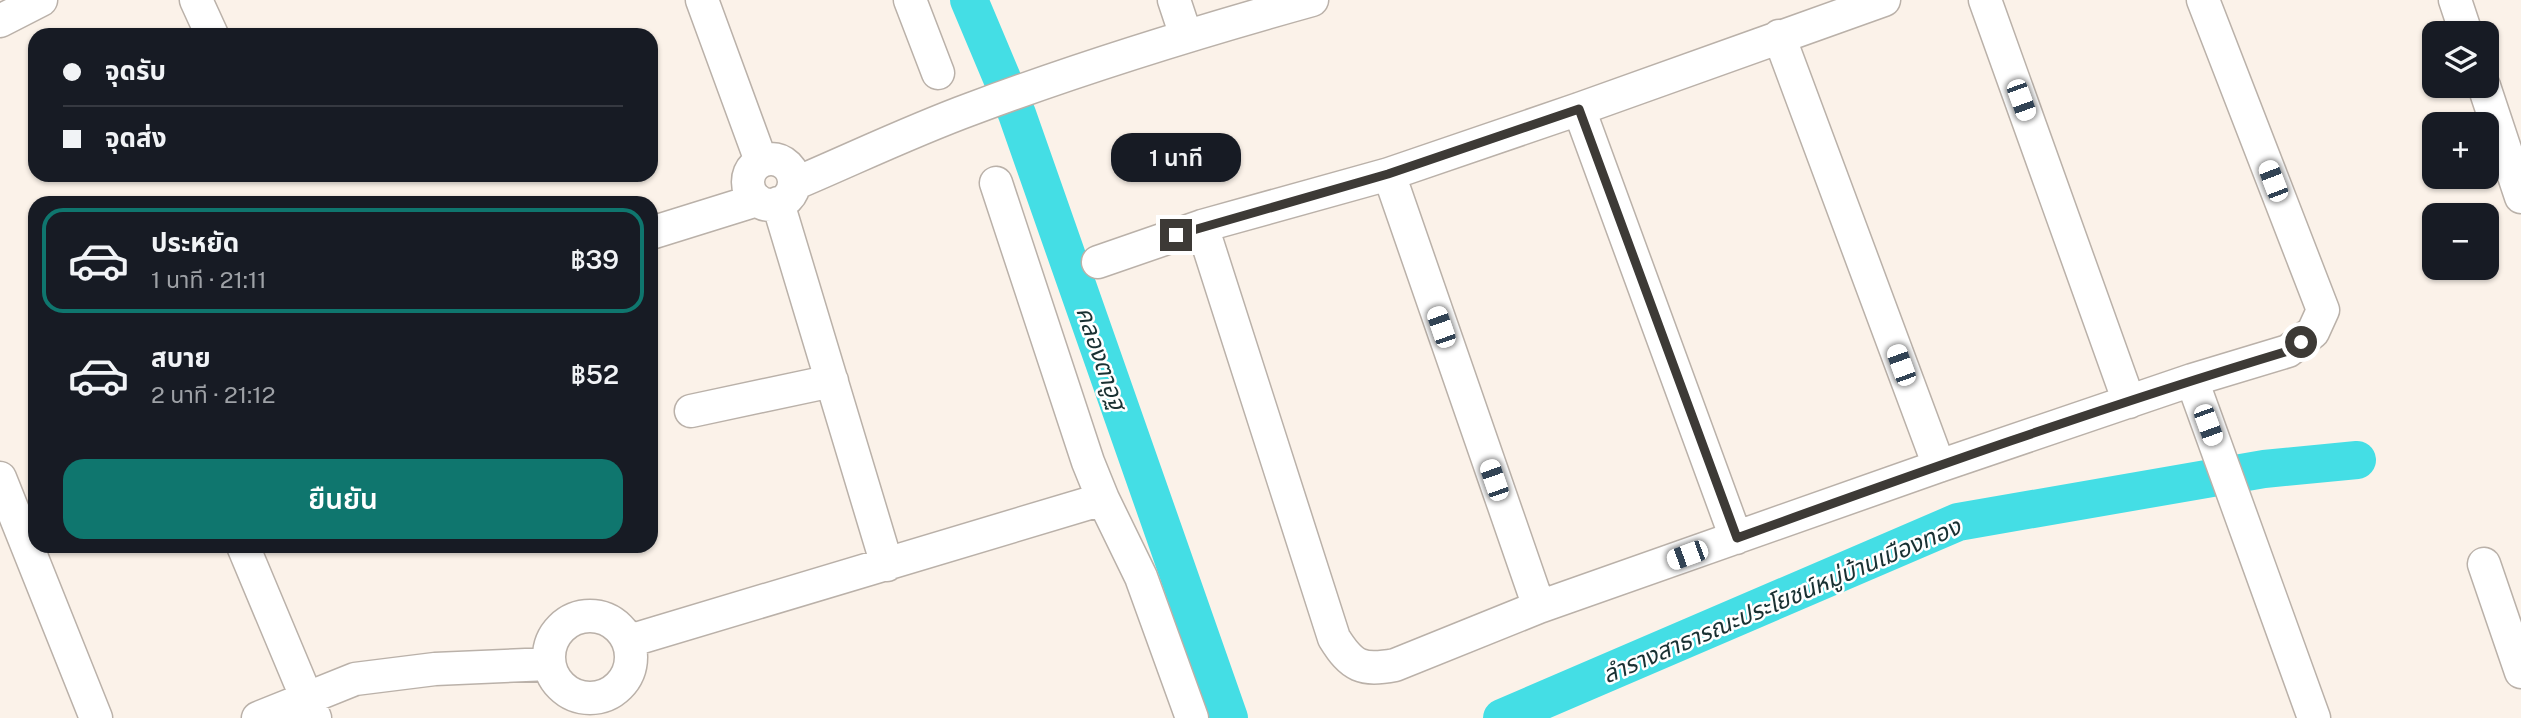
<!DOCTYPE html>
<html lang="th">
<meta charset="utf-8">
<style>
body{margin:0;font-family:"Public Sans","Noto Sans Thai",sans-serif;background:#242831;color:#f1f3f6;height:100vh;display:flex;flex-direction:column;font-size:26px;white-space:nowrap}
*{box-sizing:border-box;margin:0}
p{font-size:23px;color:#9ea1a6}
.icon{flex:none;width:38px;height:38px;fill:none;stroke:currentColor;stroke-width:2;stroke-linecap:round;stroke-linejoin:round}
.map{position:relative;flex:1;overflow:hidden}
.sheet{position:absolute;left:28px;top:196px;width:630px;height:357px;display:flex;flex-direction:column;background:#171b24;border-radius:21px;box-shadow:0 2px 5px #0004}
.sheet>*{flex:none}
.top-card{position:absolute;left:28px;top:28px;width:630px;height:154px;border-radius:21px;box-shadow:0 2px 5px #0004;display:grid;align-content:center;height:154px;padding:0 35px;background:#171b24}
.fabs{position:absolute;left:2422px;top:21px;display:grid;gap:14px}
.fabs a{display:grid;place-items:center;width:77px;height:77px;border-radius:14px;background:#171b24;box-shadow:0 2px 5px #0004;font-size:35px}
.end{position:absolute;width:32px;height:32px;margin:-16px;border:9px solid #3d3a36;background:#fff;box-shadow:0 0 0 4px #fff}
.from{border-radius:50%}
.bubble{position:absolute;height:49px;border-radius:21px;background:#171b24;box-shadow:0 2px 5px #0004;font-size:23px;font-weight:600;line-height:49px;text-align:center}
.car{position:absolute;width:21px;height:42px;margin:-21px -10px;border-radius:9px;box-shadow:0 0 5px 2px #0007;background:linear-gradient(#fff 24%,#345 0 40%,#fff 0 76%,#345 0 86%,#fff 0)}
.top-card b{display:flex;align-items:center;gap:24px;height:66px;font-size:26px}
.top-card b+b{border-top:2px solid #363941}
.top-card i{width:18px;height:18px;background:#f1f3f6}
ul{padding:12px 0 0;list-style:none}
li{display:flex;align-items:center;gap:21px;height:105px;margin:0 14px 10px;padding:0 21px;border:4px solid transparent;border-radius:21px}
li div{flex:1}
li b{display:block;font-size:26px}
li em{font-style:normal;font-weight:600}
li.current{border-color:#0f766e}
li>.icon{width:63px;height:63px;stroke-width:1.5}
.action{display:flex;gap:14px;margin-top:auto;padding:14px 35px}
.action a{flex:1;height:80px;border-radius:21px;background:#0f766e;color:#fff;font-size:28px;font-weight:600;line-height:80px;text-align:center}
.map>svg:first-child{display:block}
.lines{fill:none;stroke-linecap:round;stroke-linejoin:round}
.canal{stroke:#44dee5;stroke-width:38}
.street-casing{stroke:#bab1a9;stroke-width:35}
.street{stroke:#fff;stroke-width:32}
.route{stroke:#3d3a36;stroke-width:9}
.labels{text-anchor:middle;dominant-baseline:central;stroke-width:5;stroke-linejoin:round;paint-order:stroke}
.water-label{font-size:24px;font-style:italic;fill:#193133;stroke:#fff}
</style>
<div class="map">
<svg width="2521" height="718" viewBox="0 0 2521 718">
<rect width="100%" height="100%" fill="#fbf2e9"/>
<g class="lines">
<path class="canal" d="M969 0 1017 114 1229 718
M1502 718 1958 522 2264 469 2357 460"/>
<g class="street-casing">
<path id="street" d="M196 0 212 35
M702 0 761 161
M910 0 938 73
M1174 0 1186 36
M1985 0 2129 402
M2455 0 2466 33
M0 21 41 0
M1779 36 1939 466
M2484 86 2521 197
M1579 109 1736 538
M748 182a23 23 0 1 1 46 0a23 23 0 1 1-46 0Z
M1389 174 1539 607
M794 184C853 159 911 131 971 109 1083 67 1197 32 1312 0
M778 203 887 565
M1202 226 1334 638C1352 667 1362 671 1395 665L1539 607 1939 466 2192 380 2288 351 2313 332 2323 310 2203 0
M651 233 757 200
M1098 262 1202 226 1389 174 1579 109 1884 0
M2192 380 2314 718
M691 411 832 381
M0 478 96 718
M1103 499 1141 577 1192 718
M243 546 315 718
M2484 564 2521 672
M549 657a41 41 0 1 1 82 0a41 41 0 1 1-82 0Z
M629 641 1103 499 1088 462 996 183
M258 718 355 679 435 669 549 664"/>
</g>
<use href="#street" class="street"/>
</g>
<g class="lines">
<path class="route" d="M1176 235 1388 174 1579 109 1737 538C1919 472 2102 407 2288 351L2301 342"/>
</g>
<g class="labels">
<g class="water-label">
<text transform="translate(1102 358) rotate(71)">คลองตาอูฐ</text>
<text transform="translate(1781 600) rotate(-23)">ลำรางสาธารณะประโยชน์หมู่บ้านเมืองทอง</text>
</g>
</g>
</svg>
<div class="fabs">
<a><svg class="icon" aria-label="layers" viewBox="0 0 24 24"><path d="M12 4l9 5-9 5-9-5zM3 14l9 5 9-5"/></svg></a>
<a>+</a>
<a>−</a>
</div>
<i class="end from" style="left:2301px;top:342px"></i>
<i class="end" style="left:1176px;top:235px"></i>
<div class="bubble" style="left:1111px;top:133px;width:130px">1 นาที</div>
<i class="car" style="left:2021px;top:100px;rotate:160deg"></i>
<i class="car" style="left:2273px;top:181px;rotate:339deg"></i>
<i class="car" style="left:1441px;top:327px;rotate:341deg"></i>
<i class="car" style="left:1901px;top:365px;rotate:340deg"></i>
<i class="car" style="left:2208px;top:425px;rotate:160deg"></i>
<i class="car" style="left:1494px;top:480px;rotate:341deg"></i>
<i class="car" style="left:1687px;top:555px;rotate:250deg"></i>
<div class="top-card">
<b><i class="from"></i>จุดรับ</b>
<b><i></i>จุดส่ง</b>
</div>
<section class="sheet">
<ul>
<li class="current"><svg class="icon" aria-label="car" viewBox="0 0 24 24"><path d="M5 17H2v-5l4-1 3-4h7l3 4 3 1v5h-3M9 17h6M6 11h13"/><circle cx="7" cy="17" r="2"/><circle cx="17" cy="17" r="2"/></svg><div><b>ประหยัด</b><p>1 นาที · 21:11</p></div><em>฿39</em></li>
<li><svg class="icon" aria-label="car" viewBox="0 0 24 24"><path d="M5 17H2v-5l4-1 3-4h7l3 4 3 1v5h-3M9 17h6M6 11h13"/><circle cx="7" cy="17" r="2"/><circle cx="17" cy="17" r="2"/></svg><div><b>สบาย</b><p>2 นาที · 21:12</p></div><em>฿52</em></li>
</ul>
<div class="action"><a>ยืนยัน</a></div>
</section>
</div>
